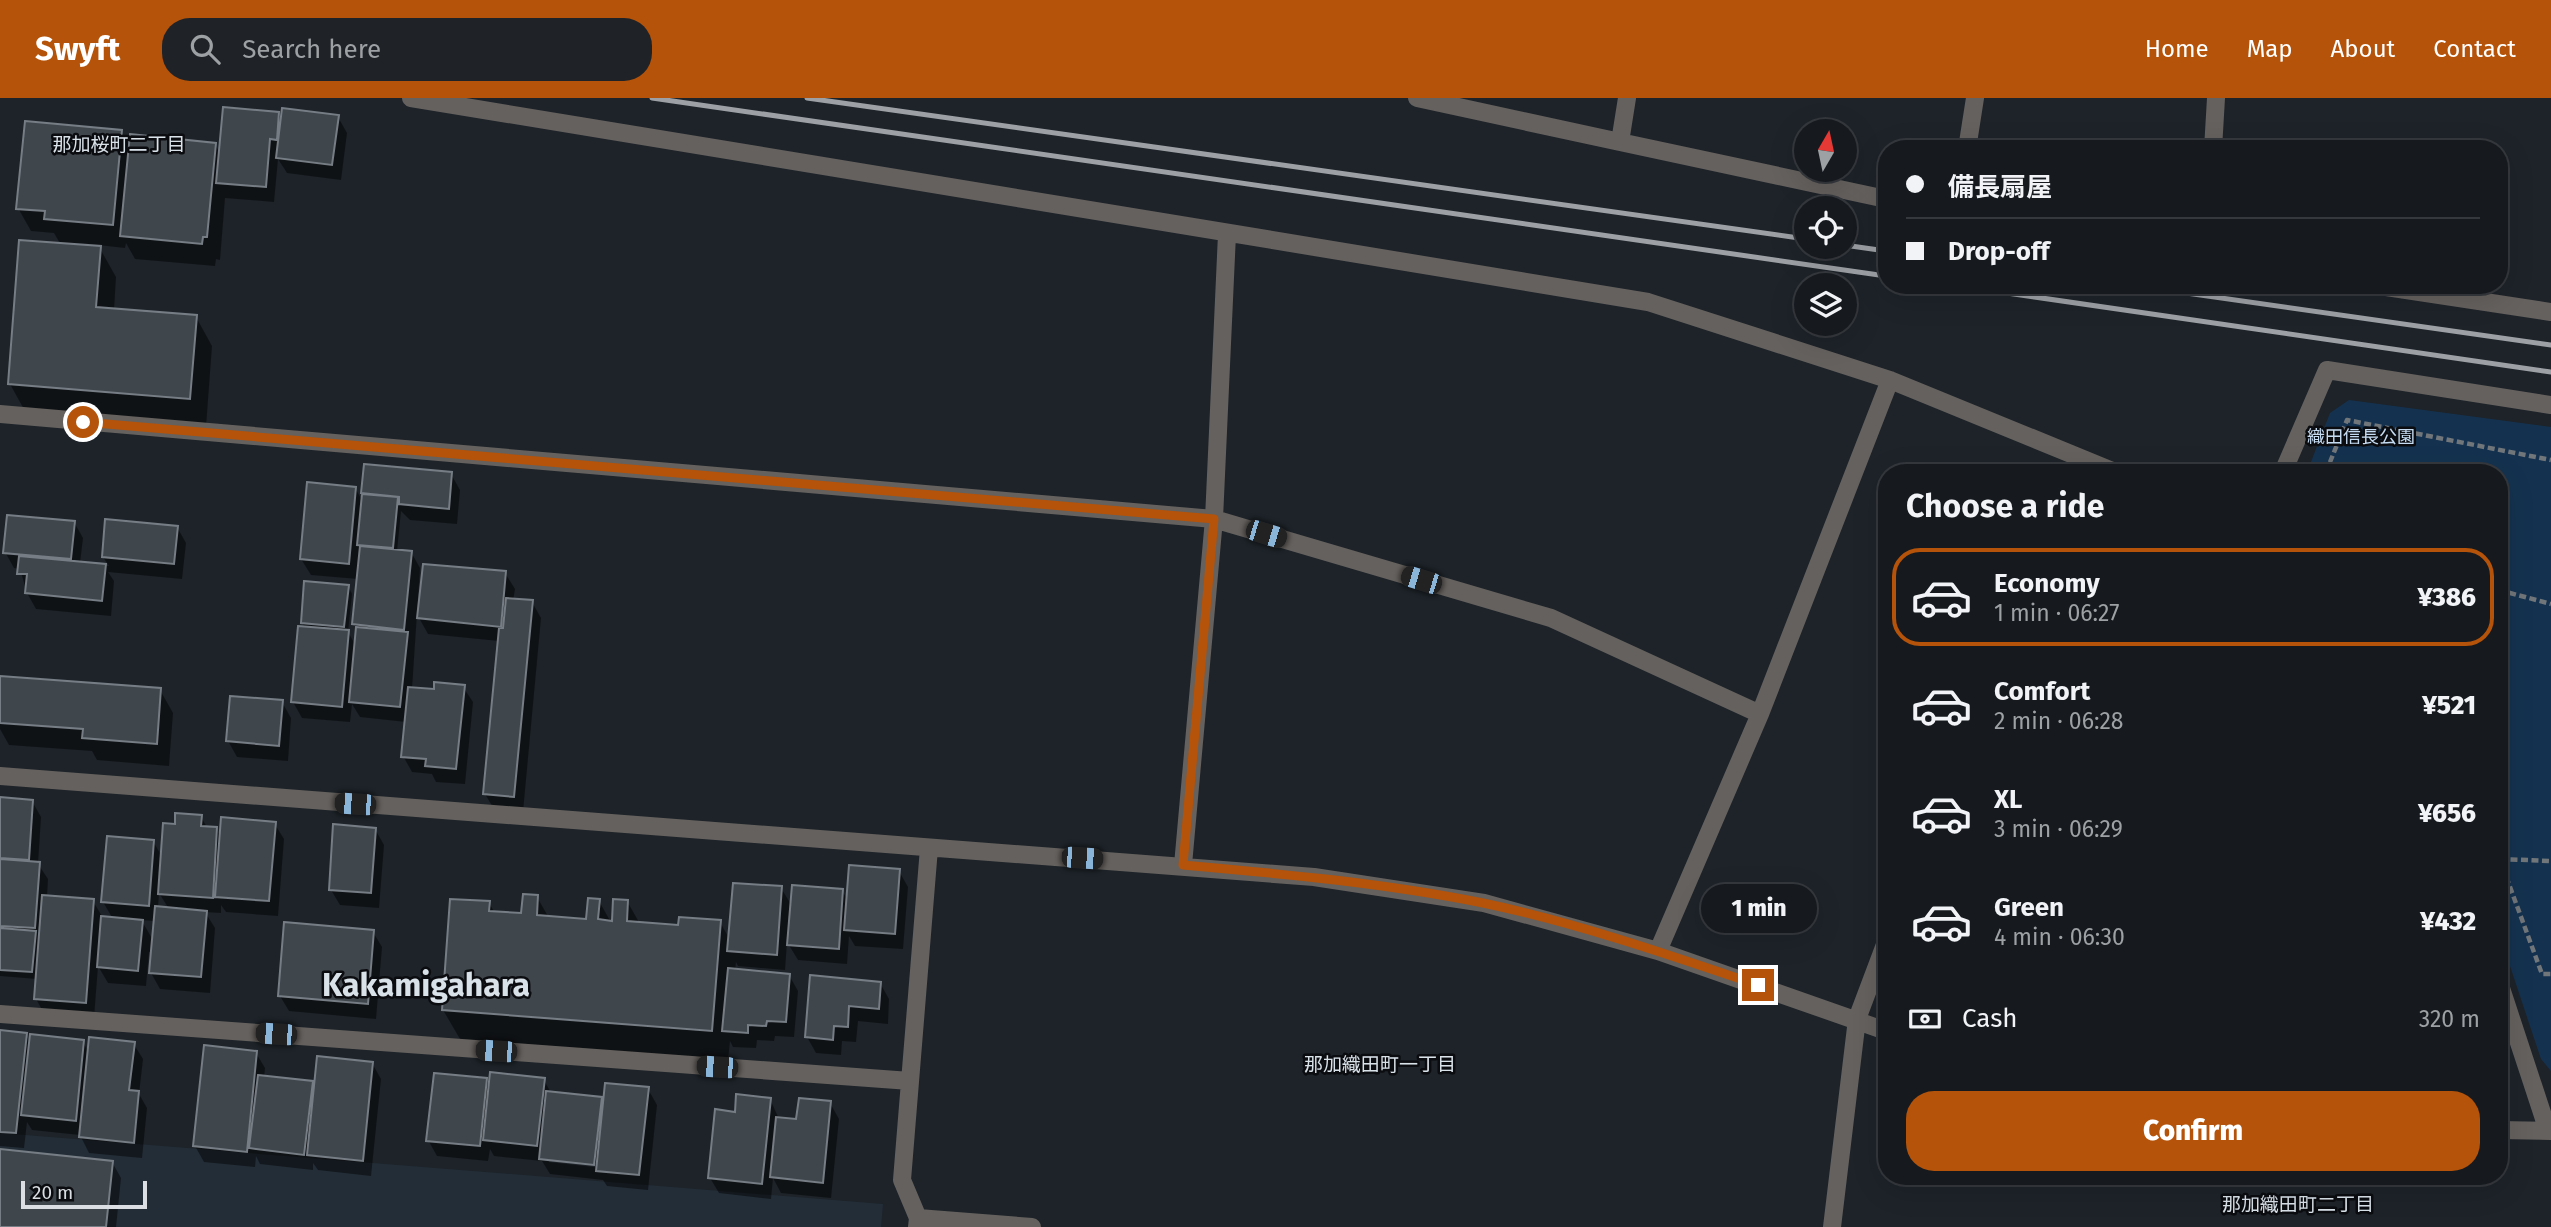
<!DOCTYPE html>
<meta charset="utf-8">
<style>
body{margin:0;font-family:"Fira Sans","Noto Sans JP",sans-serif;background:#1f2328;color:#f1f3f6;height:100vh;display:flex;flex-direction:column;font-size:26px;white-space:nowrap}
*{box-sizing:border-box;margin:0}
p{font-size:23px;color:#9ea1a4}
.icon{flex:none;width:38px;height:38px;fill:none;stroke:currentColor;stroke-width:2;stroke-linecap:round;stroke-linejoin:round}
.map{position:relative;flex:1;overflow:hidden}
.details{position:absolute;left:1878px;top:366px;width:630px;height:721px;display:flex;flex-direction:column;background:#161a1f;border-radius:28px;box-shadow:0 7px 28px #0002,0 0 0 2px #35383d}
.details>*{flex:none}
.banner{position:absolute;left:1878px;top:42px;width:630px;height:154px;border-radius:28px;box-shadow:0 7px 28px #0002,0 0 0 2px #35383d;display:grid;align-content:center;height:154px;padding:0 28px;background:#161a1f}
.needle{width:46px;rotate:9deg}
.controls{position:absolute;left:1794px;top:21px;display:grid;gap:14px}
.controls a{display:grid;place-items:center;width:63px;height:63px;border-radius:50%;background:#161a1f;box-shadow:0 7px 28px #0002,0 0 0 2px #35383d;font-size:35px}
.scale{position:absolute;left:21px;bottom:18px;width:126px;box-sizing:border-box;padding-left:7px;border:4px solid #dbdfe3;border-top:0;font-size:19px;line-height:24px;white-space:nowrap;color:#dbdfe3;-webkit-text-stroke:5px #0a0c0f;paint-order:stroke}
.end{position:absolute;width:32px;height:32px;margin:-16px;border:9px solid #b45309;background:#fff;box-shadow:0 0 0 4px #fff}
.from{border-radius:50%}
.bubble{position:absolute;height:49px;border-radius:24px;background:#161a1f;box-shadow:0 7px 28px #0002,0 0 0 2px #35383d;font-size:23px;font-weight:800;line-height:49px;text-align:center}
.car{position:absolute;width:21px;height:42px;margin:-21px -10px;border-radius:9px;box-shadow:0 0 5px 2px #0007;background:linear-gradient(#222 24%,#8ab4d8 0 40%,#222 0 76%,#8ab4d8 0 86%,#222 0)}
.banner b{display:flex;align-items:center;gap:24px;height:66px;font-size:26px}
.banner b+b{border-top:2px solid #35383d}
.banner i{width:18px;height:18px;background:#f1f3f6}
ul{padding:0;list-style:none}
li{display:flex;align-items:center;gap:21px;height:98px;margin:0 14px 10px;padding:0 14px;border:4px solid transparent;border-radius:28px}
li div{flex:1}
li b{display:block;font-size:26px}
li em{font-style:normal;font-weight:800}
li.on{border-color:#b45309}
li>.icon{width:63px;height:63px;stroke-width:1.5}
h2{padding:0 28px;font-size:32px;line-height:84px}
.pay{display:flex;align-items:center;gap:18px;height:77px;padding:0 28px;font-size:26px}
.pay p{margin-inline-start:auto}
.primary-button{display:flex;gap:14px;margin-top:auto;padding:14px 28px}
.primary-button a{flex:1;height:80px;border-radius:28px;background:#b45309;color:#fff;font-size:28px;font-weight:800;line-height:80px;text-align:center}
header{display:flex;align-items:center;gap:42px;box-sizing:border-box;height:98px;padding:0 35px;background:#b45309;color:#fff}
header strong{font-size:33px}
nav{display:flex;gap:38px;margin-inline-start:auto;font-size:24px}
.search{width:490px;height:63px;background:#1f2328;display:flex;align-items:center;gap:18px;box-sizing:border-box;padding:0 24px;border-radius:28px;color:#9ea1a4;font-size:26px}
.map>svg:first-child{display:block}
.built{fill:#232d37}
.green{fill:#14324f}
.shadow{fill:#0007;fill-rule:evenodd}
.building{fill:#3f464c;stroke:#767d84;stroke-width:2}
.lines{fill:none;stroke-linecap:round;stroke-linejoin:round}
.path{stroke:#71767b;stroke-width:4.5;stroke-dasharray:7 3.5;stroke-linecap:butt}
.minor{stroke:#65615e;stroke-width:18}
.rail{stroke:#9da1a6;stroke-width:5}
.route{stroke:#b45309;stroke-width:9}
.labels{text-anchor:middle;dominant-baseline:central;stroke-width:5;stroke-linejoin:round;paint-order:stroke}
.park-label{font-size:18px;fill:#c6dcf3;stroke:#0a0c0f}
.neighbourhood-label{font-size:19px;fill:#d9e1e9;stroke:#0a0c0f}
.town-label{font-size:32px;font-weight:bold;fill:#d9e1e9;stroke:#0a0c0f}
</style>
<header>
<strong>Swyft</strong>
<div class="search"><svg class="icon" aria-label="search" viewBox="0 0 24 24"><circle cx="10" cy="10" r="6"/><path d="M15 15l6 6"/></svg>Search here</div>
<nav><a>Home</a><a>Map</a><a>About</a><a>Contact</a></nav>
</header>
<div class="map">
<svg width="2551" height="1129" viewBox="0 0 2551 1129">
<rect width="100%" height="100%" fill="#1d2329"/>
<path class="built" d="M0 1035 883 1106 881 1129H0Z"/>
<path class="green" d="M2349 302 2551 329V973L2541 961 2499 835V374H2307L2330 315Z"/>
<path class="shadow" d="M278 16 282 22 338 19 347 35 341 82 287 75 278 61 274 104 225 100 220 162 216 161 215 168 135 161 126 145 125 150 98 147 116 179 114 212 196 219 212 248 206 329 26 315 10 286 61 147 54 135 31 133 18 110 121 34 130 49 215 46 220 56Z
M451 376 460 392 457 426 410 422 401 413 397 453 411 454 420 470 412 591 435 592 463 589 473 604 465 686 436 684 432 676 412 674 403 658 406 624 360 619 352 606 350 624 302 620 293 604 305 530 302 525 348 488 352 496 348 534 356 548 357 532 354 526 358 481 311 477 301 461 355 390 363 404 366 398 363 394Z
M74 424 83 440 80 465 109 468 103 459 177 429 186 445 182 481 108 474 114 483 111 518 36 511 27 495 20 471 14 470 5 454Z
M505 475 515 491 513 503 532 504 541 520 523 714 494 711 485 696 499 543 428 536 419 520Z
M0 580 160 592 173 615 169 668 97 662 92 653 9 647 0 631Z
M282 604 291 620 288 663 237 659 228 643Z
M0 701 32 703 41 719 38 766 48 781 47 799 93 803 103 820 113 821 103 804 153 743 162 759 176 728 201 719 208 731H216L221 739 274 725 284 741 278 818 226 814 221 807V815L205 814 215 830 210 895 160 891 151 875 153 854H149L146 888 108 885 98 868 94 920 45 917 36 901 37 881 0 878ZM159 795 169 811 158 810ZM141 822 155 823 154 844 146 830Z
M375 731 384 747 379 810 340 807 331 792Z
M899 773 908 789 903 851 855 848 849 838 847 866 798 862 787 844 785 872 738 868 736 864 735 873 789 877 798 893 794 939 775 938 774 943 757 942 756 950 733 949 730 943 728 962 460 941 443 912 489 805 495 815 523 817 537 799 549 820 587 822 599 803 613 828 627 803 640 826 680 829 720 824 730 842 781 790 792 808 842 793 848 802Z
M373 834 382 849 376 921 289 913 280 898Z
M812 879 880 885 889 901 888 926 858 923 856 944 842 943 841 957 816 955 807 939Z
M0 934 26 937 30 945 83 944 89 955 133 945 143 961 139 996 147 1010 142 1060 89 1055 80 1037 32 1032 27 1024 24 1050 0 1048Z
M256 955 265 970 264 980 312 985 315 991 372 965 381 981 371 1078 318 1072 313 1065V1072L260 1066 256 1058 255 1069 204 1064 195 1048Z
M486 982 490 989 544 982 551 995 601 1001 604 1007 648 991 657 1007 648 1092 607 1088 603 1082 550 1076 542 1063 494 1058 490 1051 488 1063 437 1058 428 1042ZM549 1060 603 1066V1070L549 1064Z
M770 1001 779 1021 798 1023 830 1005 839 1021 831 1100 781 1095 773 1080 771 1101 719 1095 710 1080 736 1016Z
M0 1052 112 1064 121 1080 116 1129H0Z"/>
<path class="building" d="M223 9 279 14 277 42 270 41 266 89 216 85Z
M282 10 339 17 332 67 276 60Z
M25 23 122 32 113 127 44 121 45 113 16 111Z
M130 36 216 45 207 139H203L202 146 120 138Z
M19 142 101 148 96 209 197 217 190 301 8 286Z
M364 366 452 374 449 411 399 406V399L361 395Z
M307 384 356 389 349 466 300 461Z
M362 396 398 399 393 450 357 447Z
M7 417 75 423 71 461 3 455Z
M105 421 178 428 174 466 102 459Z
M360 448 412 453 404 532 352 526Z
M19 458 106 466 102 503 25 495 27 476H17Z
M423 466 506 473 501 529 417 520Z
M304 483 349 487 344 529 301 525Z
M506 500 533 502 514 699 483 696 499 530H503Z
M298 528 349 532 342 609 291 604Z
M356 529 408 534 400 609 349 604Z
M0 578 161 590 157 646 82 640 83 631 0 625Z
M434 584 465 587 456 671 425 668 426 661 401 659 408 589 434 591Z
M230 598 283 602 279 648 226 643Z
M0 699 33 702 29 762 0 760Z
M175 715 202 717 201 728 217 729 213 800 158 796 163 725 175 726Z
M221 719 276 724 269 803 215 799Z
M333 726 376 730 371 795 329 792Z
M107 738 154 742 149 808 101 804Z
M0 761 40 764 35 830 0 828Z
M849 767 900 771 895 836 844 832Z
M733 785 782 788 777 857 727 853Z
M792 787 843 791 839 851 787 847Z
M523 796 538 797 537 817 586 821 588 800 600 801 598 821 612 823 613 801 628 802 627 823 678 827 679 819 721 822 712 933 442 912 450 801 490 803 489 813 521 815Z
M42 797 94 801 86 905 34 901Z
M155 808 207 813 201 879 149 875Z
M101 818 143 822 138 873 97 869Z
M284 824 374 832 368 906 278 898Z
M0 830 36 833 32 874 0 872Z
M728 870 790 876 786 924 767 923 766 928 748 927V935L722 933Z
M810 877 881 884 879 911 849 908 848 929 834 928 833 942 805 939Z
M0 932 27 935 16 1035 0 1034Z
M30 936 84 942 76 1023 21 1017Z
M89 939 135 944 129 992 139 993 134 1045 79 1039Z
M204 947 257 953 247 1054 193 1048Z
M317 958 373 964 363 1063 307 1057Z
M490 974 545 980 537 1048 483 1042Z
M434 975 487 980 480 1048 426 1043Z
M258 977 313 983 304 1057 249 1050Z
M605 985 649 989 639 1077 596 1073Z
M546 993 602 999 594 1067 539 1061Z
M736 996 771 1000 762 1086 708 1080 715 1011 735 1014Z
M799 1000 831 1003 823 1085 770 1079 776 1019 796 1021Z
M0 1051 113 1063 106 1129H0Z"/>
<g class="lines">
<path class="path" d="M2326 374 2347 322 2551 362
M2499 492 2551 506
M2499 759 2542 876H2551
M2500 761 2551 763"/>
<path class="minor" d="M411 0 1648 204 1890 282 2115 374
M1417 0 1620 44 1627 0
M1620 44 1886 101
M1967 51 1975 0
M2213 51 2216 0
M2373 187 2551 214
M0 316 1214 421 1551 520 1760 616
M2283 374 2327 272 2551 307
M0 678 1314 779 1484 805 1658 853 1886 933
M1183 767 1214 421 1227 136
M1658 853 1760 616 1890 282
M2499 884 2548 1033
M0 916 910 983
M2499 1032 2551 1033
M918 1120 1032 1129
M917 1129 918 1120 902 1082 929 750
M1832 1129 1857 921 1886 844"/>
<path class="rail" d="M652 0 1886 178
M807 0 1806 141
M1844 147 1886 153
M1952 187 2551 274
M2130 187 2551 247"/>
</g>
<g class="lines">
<path class="route" d="M83 324 1214 421 1183 767C1283 776 1384 785 1483 805 1574 824 1670 857 1758 887"/>
</g>
<g class="labels">
<g class="park-label">
<text x="2361" y="339">織田信長公園</text>
</g>
<g class="neighbourhood-label">
<text x="119" y="46">那加桜町二丁目</text>
<text x="1380" y="966">那加織田町一丁目</text>
<text x="2298" y="1106">那加織田町二丁目</text>
</g>
<g class="town-label">
<text x="426" y="887">Kakamigahara</text>
</g>
</g>
</svg>
<div class="controls">
<a><svg class="needle" viewBox="-14 -14 28 28"><path d="M0-13l5 13h-10z" fill="#e53935"/><path d="M0 13l5-13h-10z" fill="#9ea1a4"/></svg></a>
<a><svg class="icon" aria-label="locate" viewBox="0 0 24 24"><circle cx="12" cy="12" r="6"/><path d="M12 2v4M12 18v4M2 12h4M18 12h4"/></svg></a>
<a><svg class="icon" aria-label="layers" viewBox="0 0 24 24"><path d="M12 4l9 5-9 5-9-5zM3 14l9 5 9-5"/></svg></a>
</div>
<div class="scale">20 m</div>
<i class="end from" style="left:83px;top:324px"></i>
<i class="end" style="left:1758px;top:887px"></i>
<div class="bubble" style="left:1701px;top:786px;width:116px">1 min</div>
<i class="car" style="left:1266px;top:436px;rotate:107deg"></i>
<i class="car" style="left:1421px;top:482px;rotate:287deg"></i>
<i class="car" style="left:355px;top:706px;rotate:274deg"></i>
<i class="car" style="left:1082px;top:760px;rotate:94deg"></i>
<i class="car" style="left:276px;top:936px;rotate:274deg"></i>
<i class="car" style="left:496px;top:953px;rotate:274deg"></i>
<i class="car" style="left:717px;top:969px;rotate:274deg"></i>
<div class="banner">
<b><i class="from"></i>備長扇屋</b>
<b><i></i>Drop-off</b>
</div>
<section class="details">
<h2>Choose a ride</h2>
<ul>
<li class="on"><svg class="icon" aria-label="car" viewBox="0 0 24 24"><path d="M5 17H2v-5l4-1 3-4h7l3 4 3 1v5h-3M9 17h6M6 11h13"/><circle cx="7" cy="17" r="2"/><circle cx="17" cy="17" r="2"/></svg><div><b>Economy</b><p>1 min · 06:27</p></div><em>¥386</em></li>
<li><svg class="icon" aria-label="car" viewBox="0 0 24 24"><path d="M5 17H2v-5l4-1 3-4h7l3 4 3 1v5h-3M9 17h6M6 11h13"/><circle cx="7" cy="17" r="2"/><circle cx="17" cy="17" r="2"/></svg><div><b>Comfort</b><p>2 min · 06:28</p></div><em>¥521</em></li>
<li><svg class="icon" aria-label="car" viewBox="0 0 24 24"><path d="M5 17H2v-5l4-1 3-4h7l3 4 3 1v5h-3M9 17h6M6 11h13"/><circle cx="7" cy="17" r="2"/><circle cx="17" cy="17" r="2"/></svg><div><b>XL</b><p>3 min · 06:29</p></div><em>¥656</em></li>
<li><svg class="icon" aria-label="car" viewBox="0 0 24 24"><path d="M5 17H2v-5l4-1 3-4h7l3 4 3 1v5h-3M9 17h6M6 11h13"/><circle cx="7" cy="17" r="2"/><circle cx="17" cy="17" r="2"/></svg><div><b>Green</b><p>4 min · 06:30</p></div><em>¥432</em></li>
</ul>
<div class="pay"><svg class="icon" aria-label="cash" viewBox="0 0 24 24"><path d="M3 7h18v10H3z"/><circle cx="12" cy="12" r="2"/></svg>Cash<p>320 m</p></div>
<div class="primary-button"><a>Confirm</a></div>
</section>
</div>
